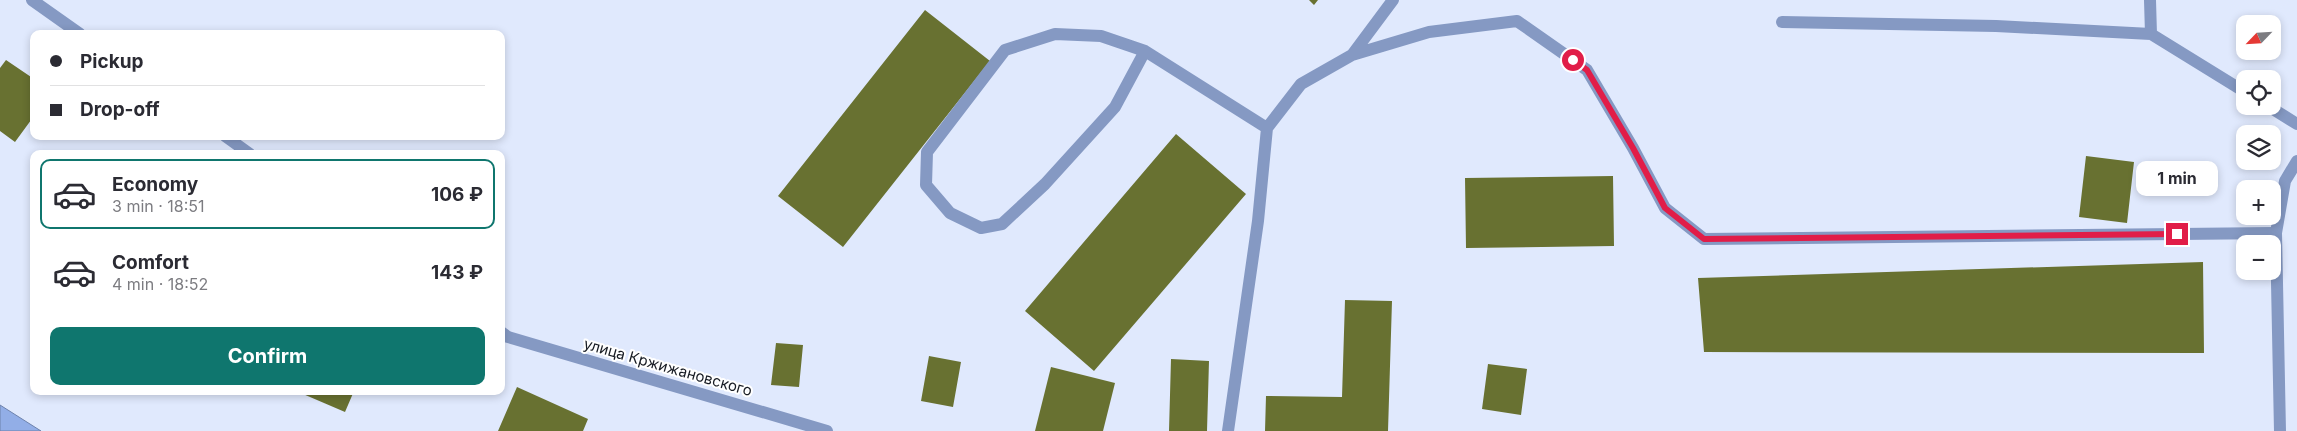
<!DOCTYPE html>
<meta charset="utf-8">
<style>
body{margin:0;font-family:Inter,sans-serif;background:#f7f7f7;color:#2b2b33;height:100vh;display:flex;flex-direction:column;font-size:19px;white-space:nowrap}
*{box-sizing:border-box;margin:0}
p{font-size:16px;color:#7c7c81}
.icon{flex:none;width:28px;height:28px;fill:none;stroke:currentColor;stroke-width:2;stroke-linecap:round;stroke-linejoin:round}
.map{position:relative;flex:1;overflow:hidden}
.side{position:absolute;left:30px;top:150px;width:475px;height:245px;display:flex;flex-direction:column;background:#fff;border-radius:10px;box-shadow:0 2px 8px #0003}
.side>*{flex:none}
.hud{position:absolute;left:30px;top:30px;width:475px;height:110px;border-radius:10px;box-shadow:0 2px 8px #0003;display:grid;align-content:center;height:110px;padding:0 20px;background:#fff}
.needle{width:32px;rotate:245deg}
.buttons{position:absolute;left:2236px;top:15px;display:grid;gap:10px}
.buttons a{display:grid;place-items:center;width:45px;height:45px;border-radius:10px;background:#fff;box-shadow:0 2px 8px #0003;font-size:25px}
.end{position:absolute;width:22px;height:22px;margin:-11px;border:6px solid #e11d48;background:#fff;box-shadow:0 0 0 2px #fff}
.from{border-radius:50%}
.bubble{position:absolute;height:35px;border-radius:10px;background:#fff;box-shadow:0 2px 8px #0003;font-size:16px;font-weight:700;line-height:35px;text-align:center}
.hud b{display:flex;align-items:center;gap:18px;height:48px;font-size:19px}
.hud b+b{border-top:1px solid #e1e1e2}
.hud i{width:12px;height:12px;background:#2b2b33}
ul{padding:9px 0 0;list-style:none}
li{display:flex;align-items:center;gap:15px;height:70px;margin:0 10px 8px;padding:0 10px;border:2px solid transparent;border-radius:10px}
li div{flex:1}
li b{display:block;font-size:19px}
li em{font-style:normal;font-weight:700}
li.current{border-color:#0f766e}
li>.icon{width:45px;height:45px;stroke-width:1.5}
.cta{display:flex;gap:10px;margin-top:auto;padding:10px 20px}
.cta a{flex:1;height:58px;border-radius:10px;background:#0f766e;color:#fff;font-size:20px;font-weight:700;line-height:58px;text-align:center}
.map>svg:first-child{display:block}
.water{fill:#92aee7;stroke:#6d82ac}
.building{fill:#687131}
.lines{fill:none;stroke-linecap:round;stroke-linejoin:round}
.service{stroke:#8599c3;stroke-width:12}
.minor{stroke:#8599c3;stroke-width:12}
.tertiary{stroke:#8599c3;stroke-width:12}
.route{stroke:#e11d48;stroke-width:6}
.labels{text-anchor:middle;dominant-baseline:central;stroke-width:4;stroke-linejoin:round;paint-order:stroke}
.street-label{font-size:15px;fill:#181c24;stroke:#fff}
</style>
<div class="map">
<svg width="2297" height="431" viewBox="0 0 2297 431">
<rect width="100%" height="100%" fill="#e0e9fd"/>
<path class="water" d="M0 405 41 431H0Z"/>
<path class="building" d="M1309 0H1318L1314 5Z
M925 10 990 61 843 247 778 196Z
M6 60 34 79V116L15 142 0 131V68Z
M1176 134 1246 194 1094 371 1025 311Z
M2086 156 2134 162 2127 223 2079 217Z
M1613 176 1614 246 1466 248 1465 178Z
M2203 262 2204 353 1704 352 1698 278Z
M1345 300 1392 301 1388 431H1265L1266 396 1342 397Z
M776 343 803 345 799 387 771 385Z
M929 356 961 362 953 407 921 401Z
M1171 359 1209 361 1207 431H1169Z
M1488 364 1527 369 1521 415 1482 409Z
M1051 367 1115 383 1103 431H1035Z
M517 387 588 419 583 431H498Z
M296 391H354L345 412Z"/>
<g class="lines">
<path class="service" d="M2150 0 2151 34
M1782 22 1996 26 2151 34 2245 92
M1145 51 1115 107 1045 184 1002 224 981 228 950 213 926 185 927 152 1005 50 1055 34 1101 36 1145 51 1267 128
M1352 55 1393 0
M2268 106 2297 124
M1228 431 1258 221 1267 128 1301 84 1352 55 1429 32 1517 21 1587 70 1633 148 1665 208 1704 239 2276 233"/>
<path class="minor" d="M32 0 80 34
M225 136 250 154
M501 332 508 337 827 431"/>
<path class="tertiary" d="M2280 431 2276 233 2285 181 2297 161"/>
</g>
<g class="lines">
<path class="route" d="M1573 60 1587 70 1633 148 1665 208 1704 239 2177 234"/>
</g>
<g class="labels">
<g class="street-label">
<text transform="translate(668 367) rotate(16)">улица Кржижановского</text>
</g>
</g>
</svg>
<div class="buttons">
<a><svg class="needle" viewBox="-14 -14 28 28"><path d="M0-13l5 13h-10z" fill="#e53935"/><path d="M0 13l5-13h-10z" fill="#7c7c81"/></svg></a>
<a><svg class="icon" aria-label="locate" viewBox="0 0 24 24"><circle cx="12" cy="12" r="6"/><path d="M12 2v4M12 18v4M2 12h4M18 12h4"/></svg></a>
<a><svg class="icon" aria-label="layers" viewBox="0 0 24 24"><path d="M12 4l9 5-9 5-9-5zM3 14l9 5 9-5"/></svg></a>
<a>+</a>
<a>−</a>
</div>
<i class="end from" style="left:1573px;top:60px"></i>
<i class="end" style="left:2177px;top:234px"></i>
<div class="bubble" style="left:2136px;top:161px;width:82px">1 min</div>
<div class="hud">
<b><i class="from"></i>Pickup</b>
<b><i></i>Drop-off</b>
</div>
<section class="side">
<ul>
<li class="current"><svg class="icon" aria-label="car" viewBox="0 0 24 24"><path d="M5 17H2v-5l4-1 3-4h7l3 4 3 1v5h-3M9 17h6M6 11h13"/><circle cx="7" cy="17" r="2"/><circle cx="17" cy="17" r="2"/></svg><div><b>Economy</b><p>3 min · 18:51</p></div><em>106 ₽</em></li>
<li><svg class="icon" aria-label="car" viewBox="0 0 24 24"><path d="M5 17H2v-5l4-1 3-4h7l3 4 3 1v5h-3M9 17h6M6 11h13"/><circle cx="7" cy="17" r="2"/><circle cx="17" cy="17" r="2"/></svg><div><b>Comfort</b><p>4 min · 18:52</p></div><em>143 ₽</em></li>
</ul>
<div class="cta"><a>Confirm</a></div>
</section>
</div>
